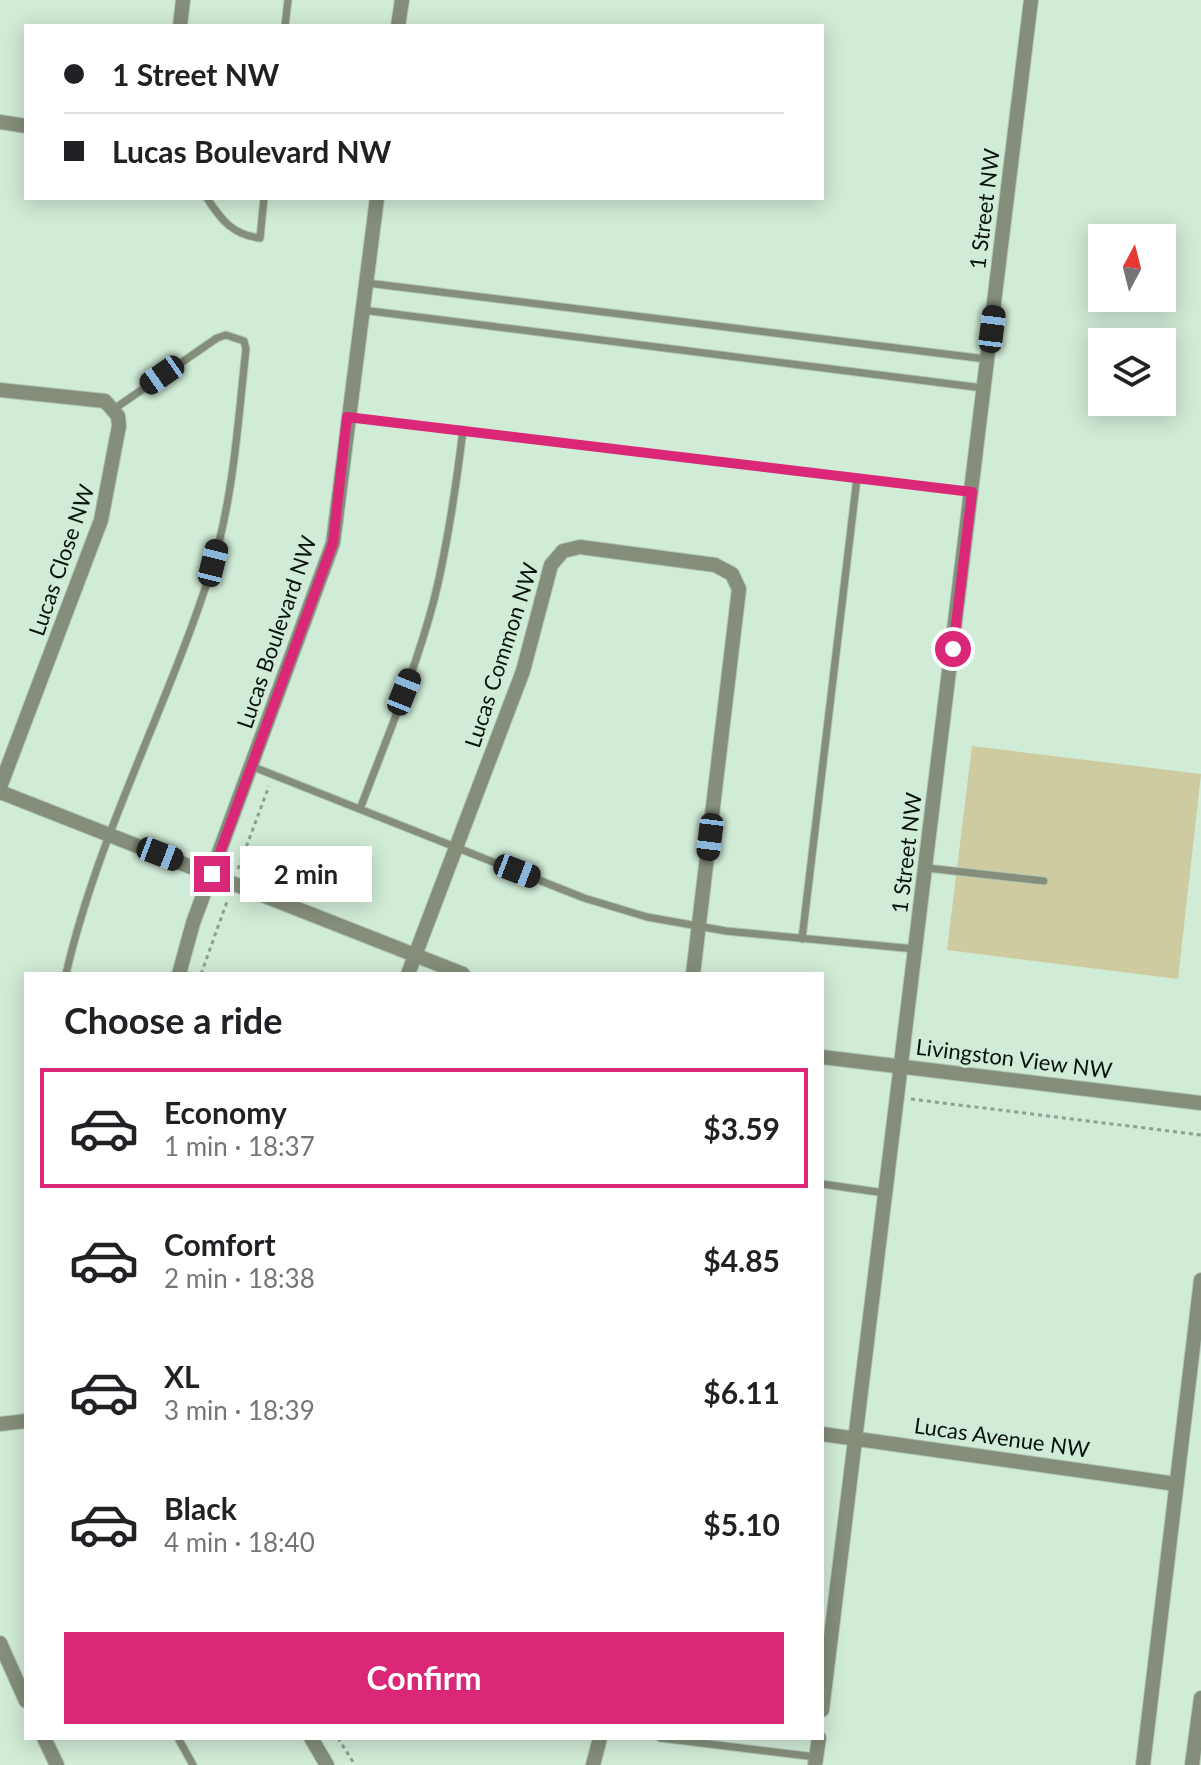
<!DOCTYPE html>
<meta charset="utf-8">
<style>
body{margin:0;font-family:Lato,sans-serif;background:#f6f6f6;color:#202124;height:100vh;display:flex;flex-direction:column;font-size:30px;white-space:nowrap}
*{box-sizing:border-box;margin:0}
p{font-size:26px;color:#757577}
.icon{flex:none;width:44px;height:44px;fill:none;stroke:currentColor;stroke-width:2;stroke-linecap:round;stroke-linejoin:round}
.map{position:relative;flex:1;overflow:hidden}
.details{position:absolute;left:24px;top:972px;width:800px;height:768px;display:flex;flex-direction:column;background:#fff;border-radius:0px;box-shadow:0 4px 20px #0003}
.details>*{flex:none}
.guide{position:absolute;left:24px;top:24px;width:800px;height:176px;border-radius:0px;box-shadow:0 4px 20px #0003;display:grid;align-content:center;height:176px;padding:0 40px;background:#fff}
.needle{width:52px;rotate:7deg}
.fabs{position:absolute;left:1088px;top:224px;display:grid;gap:16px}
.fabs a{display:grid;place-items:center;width:88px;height:88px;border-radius:0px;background:#fff;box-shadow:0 4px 20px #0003;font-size:40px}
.end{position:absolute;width:36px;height:36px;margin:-18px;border:10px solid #db2777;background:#fff;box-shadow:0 0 0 4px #fff}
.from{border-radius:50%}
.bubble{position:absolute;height:56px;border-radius:0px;background:#fff;box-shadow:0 4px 20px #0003;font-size:26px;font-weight:700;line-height:56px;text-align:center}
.car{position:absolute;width:24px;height:48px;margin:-24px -12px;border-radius:10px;box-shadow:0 0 6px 2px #0007;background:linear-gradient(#222 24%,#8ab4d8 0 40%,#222 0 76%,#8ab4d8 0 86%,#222 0)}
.guide b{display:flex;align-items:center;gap:28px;height:76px;font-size:30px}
.guide b+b{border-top:2px solid #e0e0e0}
.guide i{width:20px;height:20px;background:#202124}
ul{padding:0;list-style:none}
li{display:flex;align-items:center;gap:24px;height:120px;margin:0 16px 12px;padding:0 24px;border:4px solid transparent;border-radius:0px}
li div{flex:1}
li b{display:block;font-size:30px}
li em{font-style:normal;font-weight:700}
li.on{border-color:#db2777}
li>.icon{width:72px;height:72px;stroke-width:1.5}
h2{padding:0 40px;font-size:36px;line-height:96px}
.cta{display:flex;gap:16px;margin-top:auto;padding:16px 40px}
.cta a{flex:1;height:92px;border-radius:0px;background:#db2777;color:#fff;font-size:32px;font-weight:700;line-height:92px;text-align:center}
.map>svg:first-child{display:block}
.green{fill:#cdcb9f}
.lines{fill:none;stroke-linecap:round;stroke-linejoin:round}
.lane-casing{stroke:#b0c8b6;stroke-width:9}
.street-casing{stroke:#b0c8b6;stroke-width:16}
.path{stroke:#8ba090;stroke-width:3;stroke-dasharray:4 4;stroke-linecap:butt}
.lane{stroke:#848e7a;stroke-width:7}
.street{stroke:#848e7a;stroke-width:14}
.route{stroke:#db2777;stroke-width:10}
.labels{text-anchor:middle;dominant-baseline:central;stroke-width:6;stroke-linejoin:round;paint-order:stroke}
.street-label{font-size:22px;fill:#08120b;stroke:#d0ebd6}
</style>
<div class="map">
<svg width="1201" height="1765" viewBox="0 0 1201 1765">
<rect width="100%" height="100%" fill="#d0ebd6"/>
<path class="green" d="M972 746 1201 774 1178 979 947 950Z"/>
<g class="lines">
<g class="lane-casing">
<path id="lane" d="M285 26 288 0
M207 198C221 220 233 235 260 238L264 198
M367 283 986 359
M362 310 983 388
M347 417 970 492
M251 766 584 898 647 917 726 931 915 949
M360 809C386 740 415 672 434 600 448 544 456 487 463 430
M927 868 1044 881
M802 939 857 478
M66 974C99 831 170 703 213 564 234 494 238 420 246 349L244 341 226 335 217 338 114 409
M822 1184 885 1193
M178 1738 193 1765
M660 1738 816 1757"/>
</g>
<g class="street-casing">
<path id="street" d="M180 26 183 0
M398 26 402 0
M0 122 26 126
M0 390 105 401 118 416 119 426 101 520 0 787
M0 792 463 974
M179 974 193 923 333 543 377 198
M408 974 523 671 551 565 563 551 580 547 715 565 732 574 739 589 693 974
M822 1057 1201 1103
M0 1424 26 1421
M822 1434 1176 1484
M0 1643 26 1701
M822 1710 1031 0
M44 1738 57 1765
M311 1738 327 1765
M593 1765 600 1738
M815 1765 819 1738
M1143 1765 1201 1280
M1192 1765 1201 1698"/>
</g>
<path class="path" d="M238 869 269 786
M201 974 228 899
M911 1099 1201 1135
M338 1738 355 1765"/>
<use href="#lane" class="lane"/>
<use href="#street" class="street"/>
</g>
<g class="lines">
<path class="route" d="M212 874 333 543 347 417 972 492 953 649"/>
</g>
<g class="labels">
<g class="street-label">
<text transform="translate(984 209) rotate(-83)">1 Street NW</text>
<text transform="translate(61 560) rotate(-71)">Lucas Close NW</text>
<text transform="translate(276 632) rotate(-71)">Lucas Boulevard NW</text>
<text transform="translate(501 655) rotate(-72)">Lucas Common NW</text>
<text transform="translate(906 853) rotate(-83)">1 Street NW</text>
<text transform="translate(1014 1058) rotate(7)">Livingston View NW</text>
<text transform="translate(1002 1437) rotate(8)">Lucas Avenue NW</text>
</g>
</g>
</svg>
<div class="fabs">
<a><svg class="needle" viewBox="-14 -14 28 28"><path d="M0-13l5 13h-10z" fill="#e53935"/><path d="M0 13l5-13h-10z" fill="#757577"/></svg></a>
<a><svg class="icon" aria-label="layers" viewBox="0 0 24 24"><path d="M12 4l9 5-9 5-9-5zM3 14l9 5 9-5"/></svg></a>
</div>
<i class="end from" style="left:953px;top:649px"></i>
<i class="end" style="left:212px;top:874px"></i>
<div class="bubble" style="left:240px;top:846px;width:132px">2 min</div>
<i class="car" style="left:992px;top:329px;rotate:7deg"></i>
<i class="car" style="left:162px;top:375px;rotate:235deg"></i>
<i class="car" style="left:213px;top:563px;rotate:14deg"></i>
<i class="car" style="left:404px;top:692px;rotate:22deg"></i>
<i class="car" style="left:710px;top:837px;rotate:187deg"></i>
<i class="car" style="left:160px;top:854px;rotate:111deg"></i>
<i class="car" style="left:517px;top:871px;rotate:111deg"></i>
<div class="guide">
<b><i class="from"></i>1 Street NW</b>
<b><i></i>Lucas Boulevard NW</b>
</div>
<section class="details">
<h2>Choose a ride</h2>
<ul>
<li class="on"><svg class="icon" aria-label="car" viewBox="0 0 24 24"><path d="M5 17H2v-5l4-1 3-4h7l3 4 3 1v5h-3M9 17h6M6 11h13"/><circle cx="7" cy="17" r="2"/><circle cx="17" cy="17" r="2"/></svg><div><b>Economy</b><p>1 min · 18:37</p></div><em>$3.59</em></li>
<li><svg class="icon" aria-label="car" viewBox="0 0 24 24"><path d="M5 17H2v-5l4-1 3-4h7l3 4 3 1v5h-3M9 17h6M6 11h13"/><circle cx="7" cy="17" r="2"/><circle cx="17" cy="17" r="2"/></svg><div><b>Comfort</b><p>2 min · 18:38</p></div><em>$4.85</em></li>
<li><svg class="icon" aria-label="car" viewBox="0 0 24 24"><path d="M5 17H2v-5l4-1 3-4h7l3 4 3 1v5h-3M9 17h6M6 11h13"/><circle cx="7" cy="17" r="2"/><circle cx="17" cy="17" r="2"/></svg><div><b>XL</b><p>3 min · 18:39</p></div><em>$6.11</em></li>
<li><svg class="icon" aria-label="car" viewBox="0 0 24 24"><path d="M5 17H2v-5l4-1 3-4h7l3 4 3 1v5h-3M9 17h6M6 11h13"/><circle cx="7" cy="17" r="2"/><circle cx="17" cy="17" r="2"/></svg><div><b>Black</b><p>4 min · 18:40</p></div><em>$5.10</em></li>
</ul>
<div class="cta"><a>Confirm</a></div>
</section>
</div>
